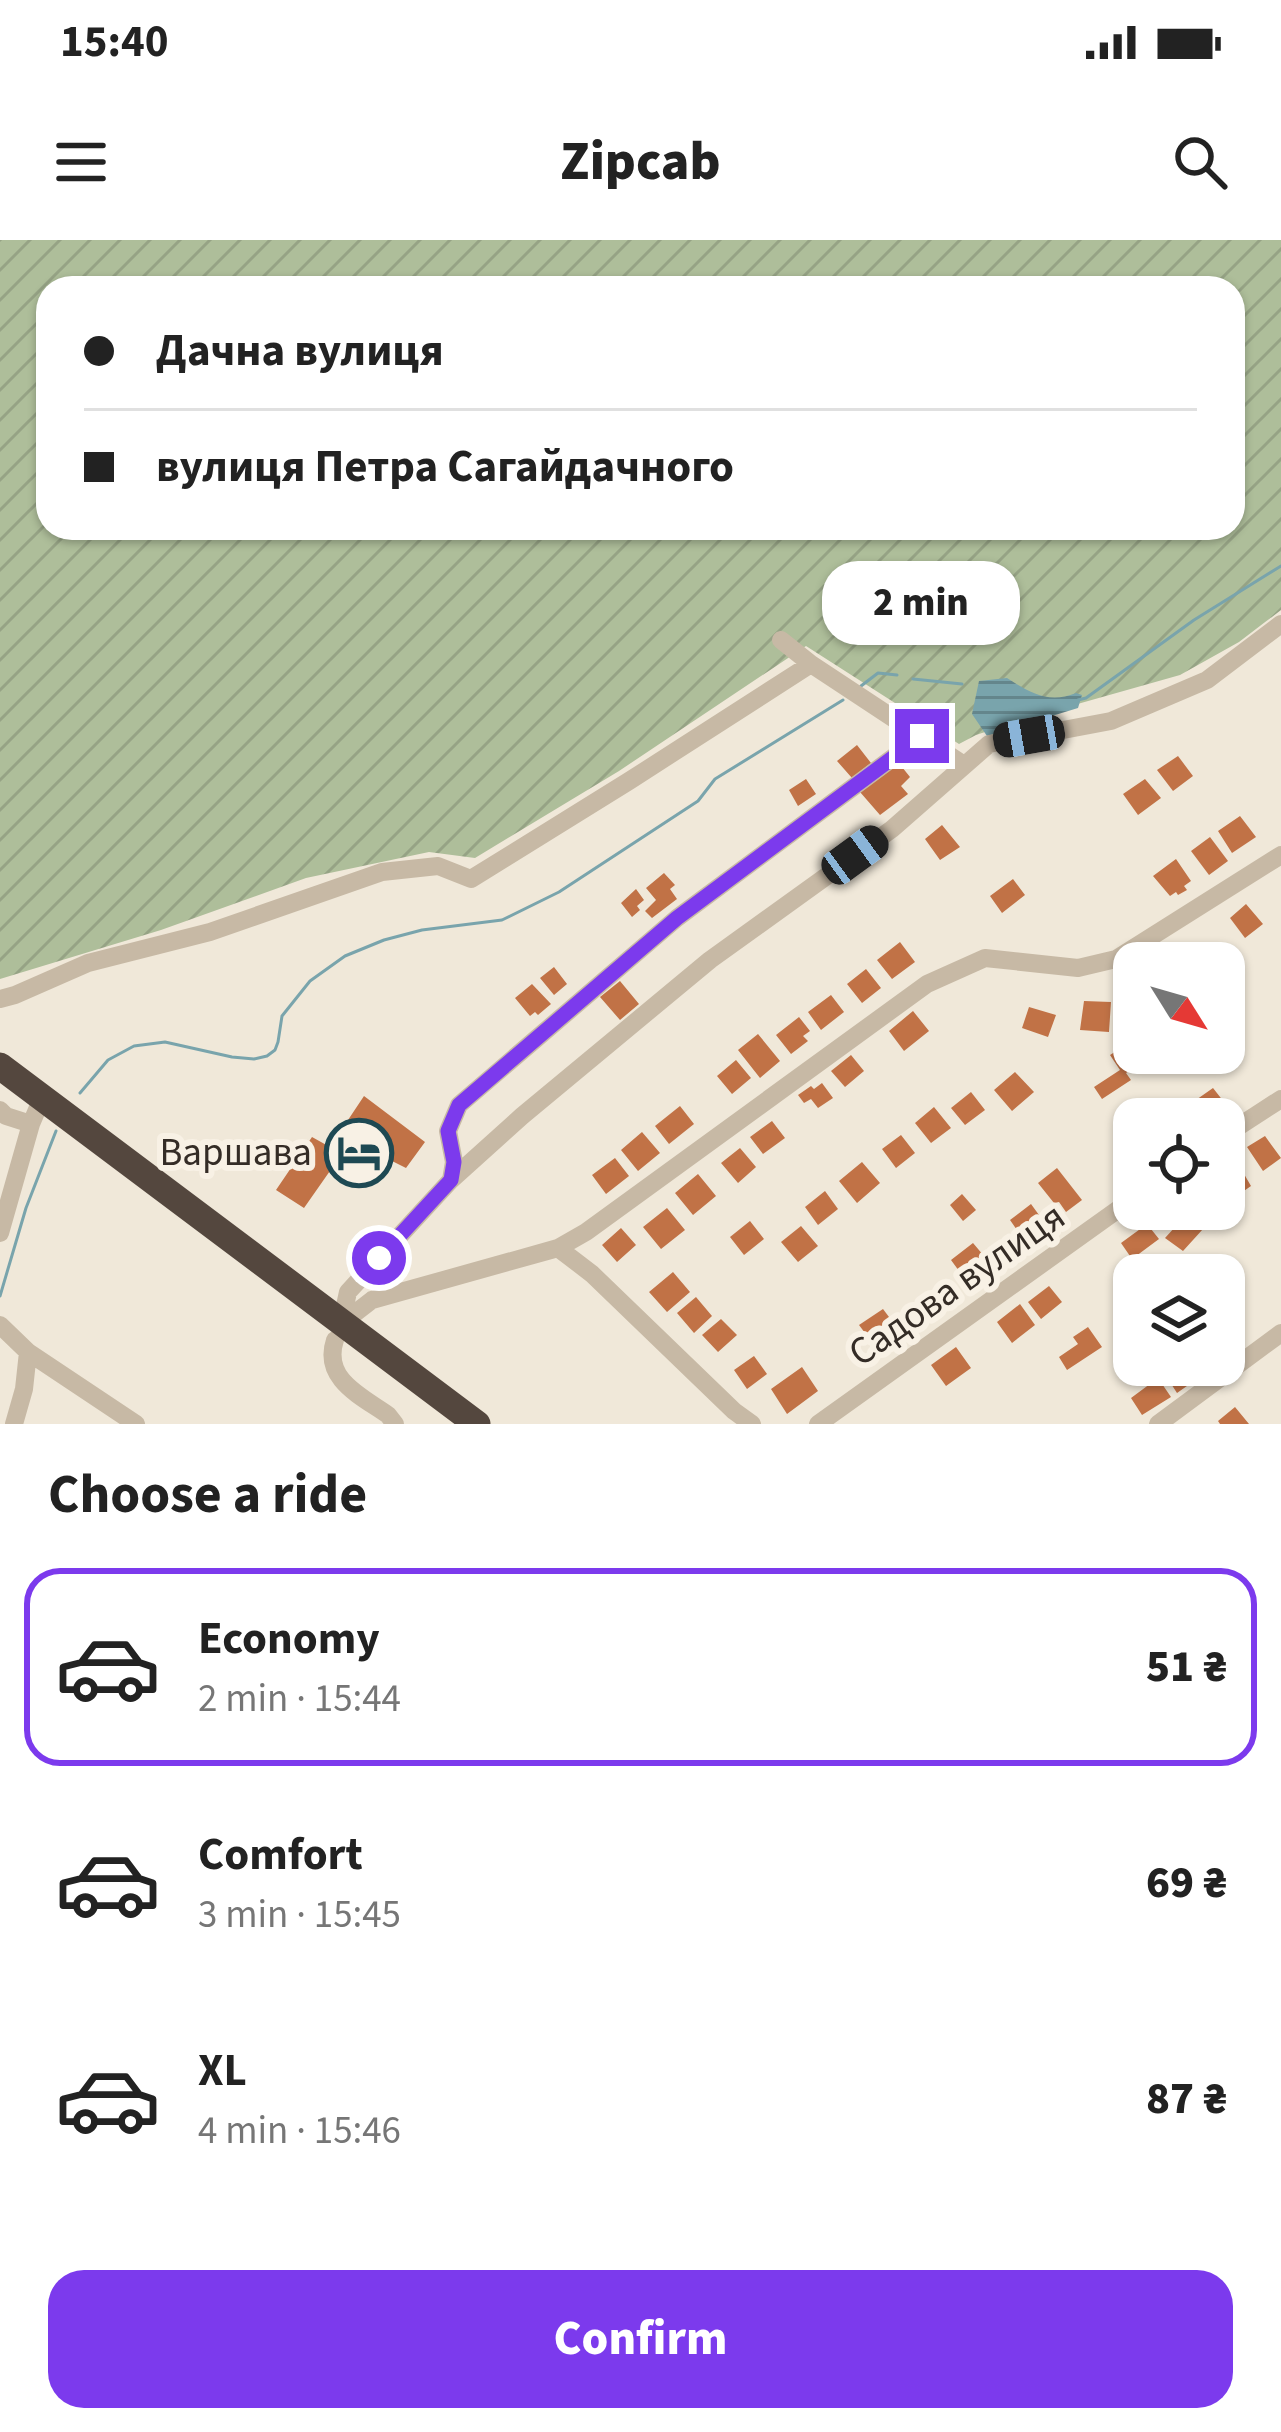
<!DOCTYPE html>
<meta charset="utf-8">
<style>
body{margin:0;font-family:"Source Sans 3",sans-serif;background:#f2f2f2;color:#222;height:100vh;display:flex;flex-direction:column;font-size:45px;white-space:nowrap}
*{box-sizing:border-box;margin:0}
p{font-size:39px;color:#767676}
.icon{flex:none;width:66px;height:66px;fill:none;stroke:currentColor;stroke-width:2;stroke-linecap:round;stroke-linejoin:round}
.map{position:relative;height:1184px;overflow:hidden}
.sheet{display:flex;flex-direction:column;background:#fff;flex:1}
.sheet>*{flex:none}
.hud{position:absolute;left:36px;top:36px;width:1209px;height:264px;border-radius:36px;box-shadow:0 3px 9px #0004;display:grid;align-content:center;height:264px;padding:0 48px;background:#fff}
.needle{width:78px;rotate:127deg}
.fabs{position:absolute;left:1113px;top:702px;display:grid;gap:24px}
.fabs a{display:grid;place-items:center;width:132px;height:132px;border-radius:24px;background:#fff;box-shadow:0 3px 9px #0004;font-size:60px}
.end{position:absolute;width:54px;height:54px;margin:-27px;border:15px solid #7c3aed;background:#fff;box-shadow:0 0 0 6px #fff}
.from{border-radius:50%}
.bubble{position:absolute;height:84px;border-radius:36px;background:#fff;box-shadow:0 3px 9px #0004;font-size:39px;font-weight:800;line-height:84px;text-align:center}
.car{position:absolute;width:36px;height:72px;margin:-36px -18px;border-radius:15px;box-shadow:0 0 9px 3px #0007;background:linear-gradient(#222 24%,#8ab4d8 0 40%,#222 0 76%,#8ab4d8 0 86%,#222 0)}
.hud b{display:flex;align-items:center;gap:42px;height:114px;font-size:45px}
.hud b+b{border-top:3px solid #e0e0e0}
.hud i{width:30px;height:30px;background:#222}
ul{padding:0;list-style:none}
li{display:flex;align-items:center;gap:36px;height:198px;margin:0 24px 18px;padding:0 24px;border:6px solid transparent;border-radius:36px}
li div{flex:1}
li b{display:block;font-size:45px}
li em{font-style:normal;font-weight:800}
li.selected{border-color:#7c3aed}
li>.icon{width:108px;height:108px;stroke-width:1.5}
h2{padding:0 48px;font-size:54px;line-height:144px}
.button{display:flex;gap:24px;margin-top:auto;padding:24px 48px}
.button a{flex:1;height:138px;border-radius:36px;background:#7c3aed;color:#fff;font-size:48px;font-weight:800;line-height:138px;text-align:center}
.status{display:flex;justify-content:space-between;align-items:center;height:84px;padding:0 60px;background:#fff;direction:ltr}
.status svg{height:33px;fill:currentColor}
header{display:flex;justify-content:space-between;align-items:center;height:156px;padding:0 48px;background:#fff;font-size:54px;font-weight:800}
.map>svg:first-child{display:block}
.garden{fill:url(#garden-furrows);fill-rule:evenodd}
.water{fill:url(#water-rules)}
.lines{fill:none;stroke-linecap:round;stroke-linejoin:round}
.stream{stroke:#79a4ac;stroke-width:3}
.building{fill:#c17246}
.minor{stroke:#c7b9a5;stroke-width:18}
.highway{stroke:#54473e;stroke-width:27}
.route{stroke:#7c3aed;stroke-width:15}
.labels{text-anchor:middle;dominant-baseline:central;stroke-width:12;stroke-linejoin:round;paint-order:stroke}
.poi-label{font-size:39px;fill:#342c26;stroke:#f8f1e5;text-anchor:end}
.street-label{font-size:39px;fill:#342c26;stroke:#f8f1e5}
</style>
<div class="status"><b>15:40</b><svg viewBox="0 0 49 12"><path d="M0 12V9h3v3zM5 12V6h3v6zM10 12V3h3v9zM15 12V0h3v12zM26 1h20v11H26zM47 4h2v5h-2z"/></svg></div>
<header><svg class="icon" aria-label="menu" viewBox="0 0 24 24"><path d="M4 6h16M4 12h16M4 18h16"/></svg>Zipcab<svg class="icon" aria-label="search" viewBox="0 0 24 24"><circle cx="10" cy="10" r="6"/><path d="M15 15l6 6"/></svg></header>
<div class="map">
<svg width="1281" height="1184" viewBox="0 0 1281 1184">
<defs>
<pattern id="garden-furrows" width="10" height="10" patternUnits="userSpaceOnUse" patternTransform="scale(3)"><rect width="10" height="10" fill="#aebe9a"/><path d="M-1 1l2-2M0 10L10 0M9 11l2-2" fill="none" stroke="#96a385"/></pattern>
<pattern id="water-rules" width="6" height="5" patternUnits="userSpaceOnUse" patternTransform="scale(3)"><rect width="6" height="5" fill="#79a4ac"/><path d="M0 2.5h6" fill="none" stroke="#64868c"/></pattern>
</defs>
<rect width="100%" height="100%" fill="#f0e8d9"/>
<path class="garden" d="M0 0H1281V370L1239 402 1180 435 1021 480 976 495 959 504 806 406 619 531 475 618 429 612 306 638 161 690 0 739ZM48 48H1233V288H48Z"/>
<path class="water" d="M1007 438C1030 453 1049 464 1076 453L1082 455 1078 468 987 496 972 474 979 441Z"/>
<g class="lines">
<path class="stream" d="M913 439 962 444
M861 446 878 433 897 435
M1078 460 1086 458 1194 380 1281 326
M80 853 108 820 134 806 165 802 232 817 254 819 267 816 275 810 278 802 282 776 310 741 345 716 384 700 422 690 502 680 559 652 698 561 715 539 843 460
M0 1056 26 968 56 891"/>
</g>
<path class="building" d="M857 505 871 523 852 538 837 521Z
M1178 516 1193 536 1173 551 1157 530Z
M898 522 910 537 901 546 908 554 880 575 860 552Z
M806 539 816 554 798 566 789 550Z
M1145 539 1161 558 1138 575 1123 554Z
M1240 576 1256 597 1232 613 1218 591Z
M942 585 960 607 940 620 925 599Z
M1210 597 1228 621 1209 635 1191 611Z
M1176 619 1191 641 1184 646 1187 650 1178 655 1176 652 1170 656 1153 636Z
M664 633 675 645 670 649 677 659 652 678 645 671 656 660 646 648Z
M1013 639 1025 655 1002 673 990 656Z
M636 649 644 660 637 666 640 670 632 677 621 663Z
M1246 664 1263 684 1245 698 1230 678Z
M900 702 915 722 892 739 877 720Z
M554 727 567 744 554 755 540 738Z
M866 729 881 748 862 763 847 744Z
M620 741 639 764 620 780 600 757Z
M532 744 551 764 538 775 535 772 530 776 515 758Z
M831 755 844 772 821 790 808 772Z
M1084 761 1111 762 1109 792 1080 790Z
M1029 767 1056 775 1048 797 1022 788Z
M913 771 929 791 904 811 889 791Z
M799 777 810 791 803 796 808 801 791 814 776 795Z
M758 794 780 821 760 838 738 810Z
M1132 801 1134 813H1140L1145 821 1126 833 1131 840 1102 859 1094 847 1120 830 1110 815Z
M851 815 864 831 845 847 831 831Z
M736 820 751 838 732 854 717 836Z
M1015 832 1034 852 1012 871 994 850Z
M822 843 833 858 818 868 811 859 804 863 798 855 811 846 814 849Z
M1213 848 1231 871 1219 879H1191L1183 869Z
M971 852 985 870 965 885 951 868Z
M364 856 425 902 406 928 392 921 359 931 339 918 304 968 276 950 312 897 330 907Z
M680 866 694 884 669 904 655 886Z
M934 867 951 888 931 903 915 883Z
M772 881 785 898 763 914 750 897Z
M642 892 660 913 638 931 621 910Z
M901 895 915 913 896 928 882 909Z
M1265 896 1281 918 1263 931 1247 907Z
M740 908 756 927 738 943 721 923Z
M615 918 629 936 606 954 592 935Z
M862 922 880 943 857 963 839 941Z
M1237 922 1251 946 1231 960 1224 948V931Z
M1057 928 1082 960 1066 972 1059 962 1054 963 1038 943Z
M698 934 716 956 693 975 675 953Z
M825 951 838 969 818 985 805 967Z
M962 954 976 970 963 981 950 965Z
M1031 964 1047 986 1026 1003 1010 980Z
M667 968 685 990 661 1009 643 987Z
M1186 975 1203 989 1183 1011 1165 998Z
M750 981 764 999 744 1015 730 997Z
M1147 984 1159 999 1132 1019 1121 1003Z
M801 986 818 1006 798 1022 781 1002Z
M621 988 636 1005 617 1022 602 1005Z
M973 1003 995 1029 970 1046 951 1020Z
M673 1032 690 1052 667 1072 649 1052Z
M1049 1046 1062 1062 1041 1079 1028 1062Z
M696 1057 712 1076 694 1093 677 1073Z
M1020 1064 1035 1085 1012 1103 997 1082Z
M883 1069 898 1089 874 1105 859 1085Z
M721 1079 737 1095 718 1112 702 1095Z
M1088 1087 1102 1107 1067 1130 1059 1117 1078 1104 1073 1097Z
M956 1107 971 1128 946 1146 931 1125Z
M754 1116 767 1134 747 1149 734 1130Z
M1159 1125H1197L1204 1134 1177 1153Z
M802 1127 818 1151 787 1174 771 1149Z
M1158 1138 1171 1157 1142 1175 1131 1158Z
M1235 1167 1249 1184H1220L1218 1181Z"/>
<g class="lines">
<path class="minor" d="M781 400 811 424 964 525
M0 759 15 755 88 723 210 692 382 632 438 626 471 639 629 541 811 424
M0 870 6 876 31 884
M1224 896 1281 859
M451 940 454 922 448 891 459 865 677 678 922 496
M0 993 31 884 42 858
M558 1008 592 1034 734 1171 752 1184
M341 1084 348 1052 451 940 522 876 710 720 892 589 989 504 1111 481 1207 440 1281 384
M341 1084 372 1060 558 1008 586 992 927 744 985 718 1078 728 1116 719 1281 615
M0 1085 28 1112 136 1184
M335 1100C322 1139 361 1156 388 1175L395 1184
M14 1184 24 1149 28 1112
M818 1184 1134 958
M1158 1184 1281 1093"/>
<path class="highway" d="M0 826 477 1184"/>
</g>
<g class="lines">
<path class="route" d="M379 1018 451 940 454 922 448 891 459 865 677 678 922 496"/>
</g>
<defs>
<g id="hotel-ring" transform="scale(3.45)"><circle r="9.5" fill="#f8f1e5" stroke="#1e4953" stroke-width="1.5"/><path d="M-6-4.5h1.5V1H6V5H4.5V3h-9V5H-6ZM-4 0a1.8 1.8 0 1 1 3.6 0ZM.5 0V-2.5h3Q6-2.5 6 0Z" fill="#1e4953"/></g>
</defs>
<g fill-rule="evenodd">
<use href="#hotel-ring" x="359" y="913"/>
</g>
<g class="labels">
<g class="poi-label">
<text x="312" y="913">Варшава</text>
</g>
<g class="street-label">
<text transform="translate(957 1045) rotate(-35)">Садова вулиця</text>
</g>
</g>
</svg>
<div class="fabs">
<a><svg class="needle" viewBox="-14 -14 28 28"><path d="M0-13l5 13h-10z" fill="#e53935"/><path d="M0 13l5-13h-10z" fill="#767676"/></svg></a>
<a><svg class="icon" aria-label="locate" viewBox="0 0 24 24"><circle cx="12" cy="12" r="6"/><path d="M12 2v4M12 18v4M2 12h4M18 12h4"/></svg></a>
<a><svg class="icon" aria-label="layers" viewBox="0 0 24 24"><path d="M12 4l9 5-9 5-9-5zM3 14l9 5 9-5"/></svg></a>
</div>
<i class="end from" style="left:379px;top:1018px"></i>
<i class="end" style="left:922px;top:496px"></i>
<div class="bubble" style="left:822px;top:321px;width:198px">2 min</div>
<i class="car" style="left:1029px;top:496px;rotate:260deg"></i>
<i class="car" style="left:855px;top:615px;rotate:54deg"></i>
<div class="hud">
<b><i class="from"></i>Дачна вулиця</b>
<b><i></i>вулиця Петра Сагайдачного</b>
</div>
</div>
<section class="sheet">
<h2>Choose a ride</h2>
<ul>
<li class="selected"><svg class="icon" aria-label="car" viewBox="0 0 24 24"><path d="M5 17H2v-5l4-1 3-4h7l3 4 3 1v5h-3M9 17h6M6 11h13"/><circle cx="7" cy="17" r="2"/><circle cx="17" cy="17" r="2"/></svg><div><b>Economy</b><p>2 min · 15:44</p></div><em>51 ₴</em></li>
<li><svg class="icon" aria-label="car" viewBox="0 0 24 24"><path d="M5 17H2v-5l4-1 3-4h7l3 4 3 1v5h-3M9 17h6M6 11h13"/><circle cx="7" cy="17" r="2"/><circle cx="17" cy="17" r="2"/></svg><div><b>Comfort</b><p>3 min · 15:45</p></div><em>69 ₴</em></li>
<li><svg class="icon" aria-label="car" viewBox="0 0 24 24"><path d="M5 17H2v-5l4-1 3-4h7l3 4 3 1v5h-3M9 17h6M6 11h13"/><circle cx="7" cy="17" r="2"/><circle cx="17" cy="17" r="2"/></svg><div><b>XL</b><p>4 min · 15:46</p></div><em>87 ₴</em></li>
</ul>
<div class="button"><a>Confirm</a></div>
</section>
